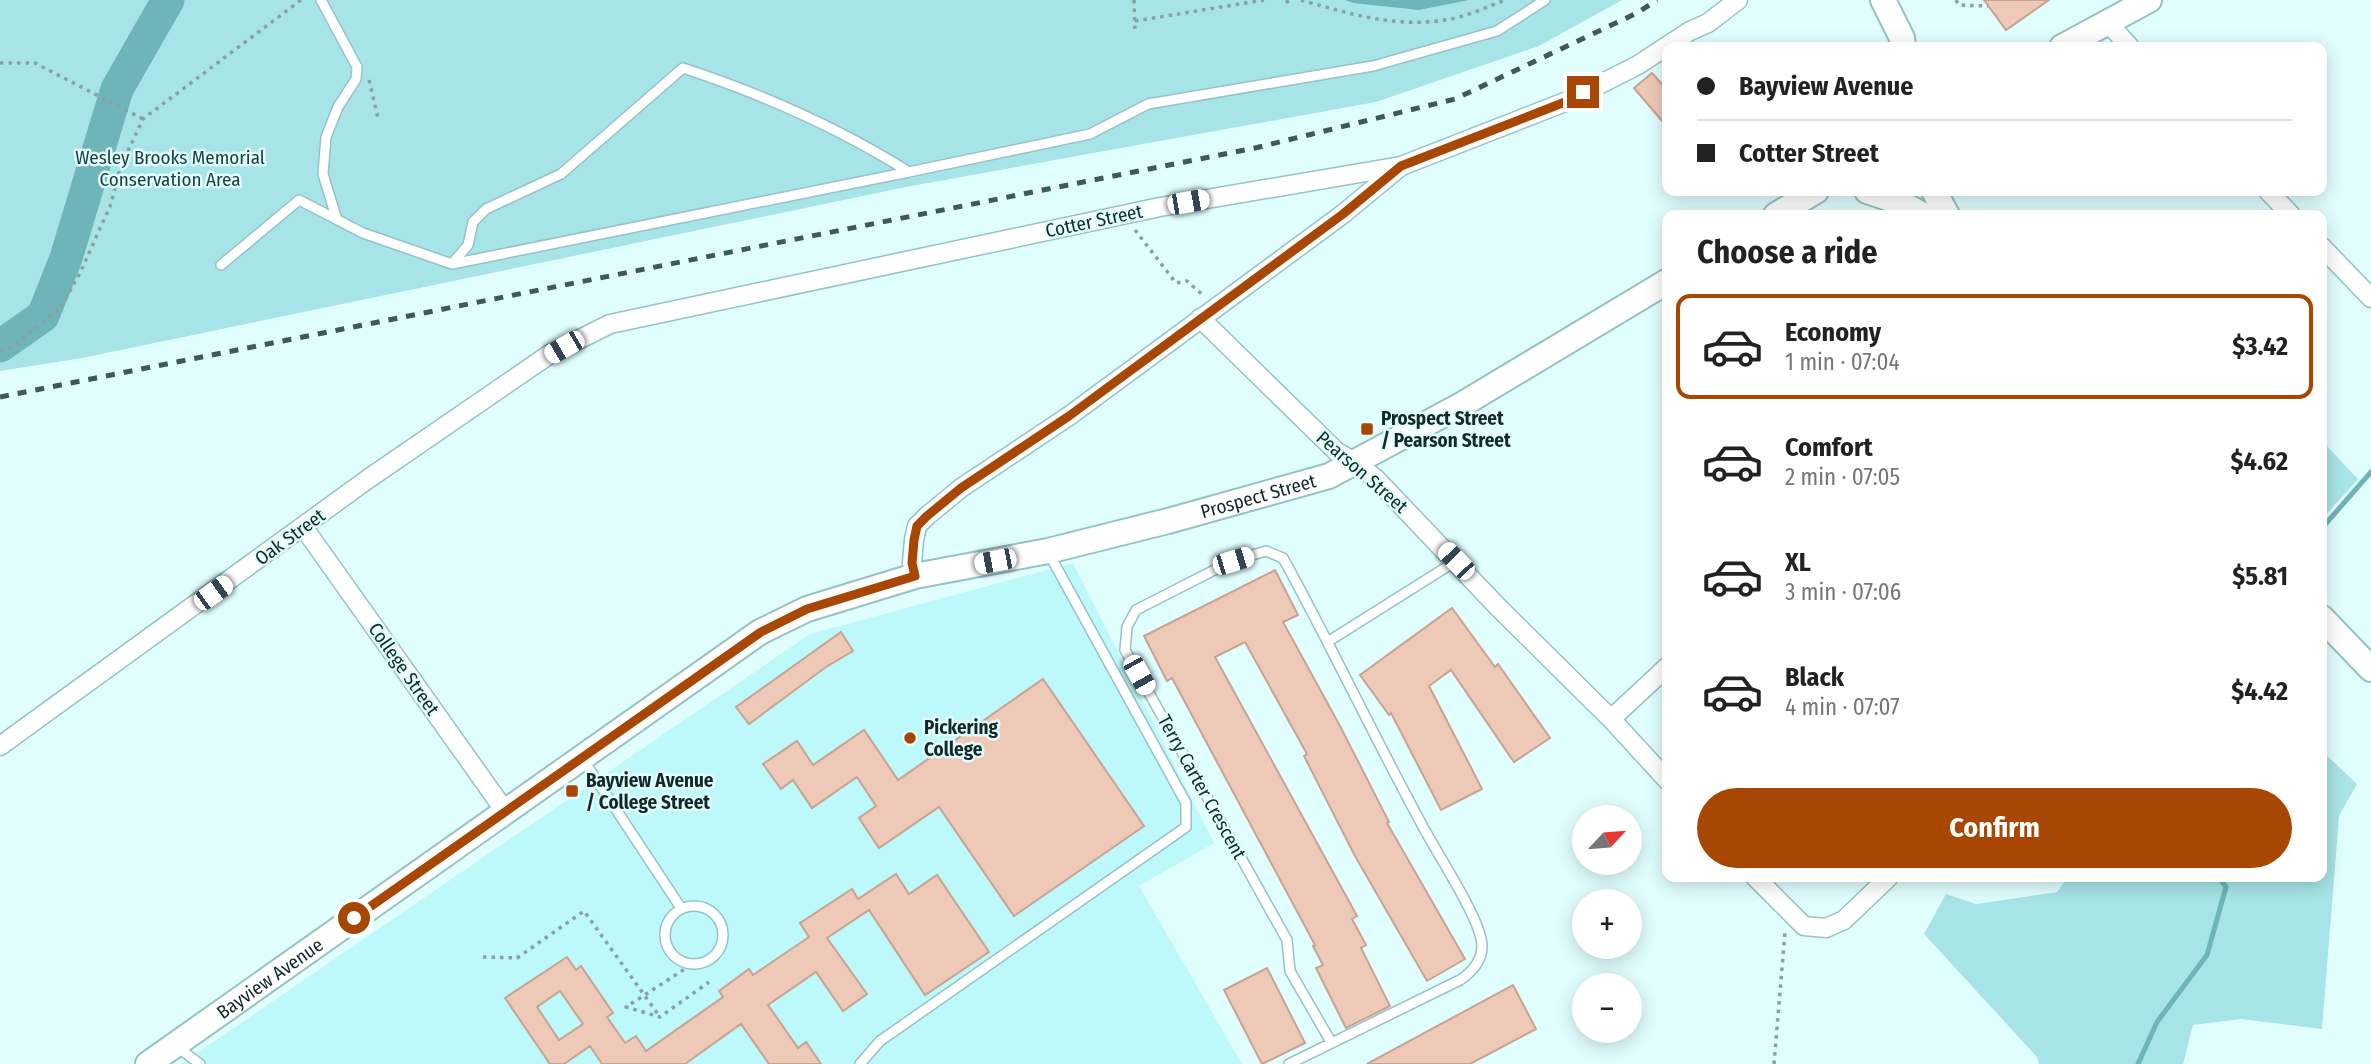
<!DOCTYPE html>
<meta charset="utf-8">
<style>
body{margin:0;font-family:"Fira Sans Condensed",sans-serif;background:#f6f6f6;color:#222;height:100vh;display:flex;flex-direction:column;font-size:26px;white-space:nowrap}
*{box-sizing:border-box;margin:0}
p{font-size:23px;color:#767676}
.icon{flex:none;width:38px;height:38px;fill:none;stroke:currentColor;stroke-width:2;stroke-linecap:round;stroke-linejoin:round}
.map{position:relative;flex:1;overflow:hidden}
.panel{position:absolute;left:1662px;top:210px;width:665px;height:672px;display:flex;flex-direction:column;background:#fff;border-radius:14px;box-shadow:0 4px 18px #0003}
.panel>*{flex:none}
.banner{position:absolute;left:1662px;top:42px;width:665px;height:154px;border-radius:14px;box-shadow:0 4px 18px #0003;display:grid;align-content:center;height:154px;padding:0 35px;background:#fff}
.needle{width:46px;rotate:64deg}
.fabs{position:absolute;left:1572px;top:805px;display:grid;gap:14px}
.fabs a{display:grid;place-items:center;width:70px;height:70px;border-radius:50%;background:#fff;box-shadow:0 4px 18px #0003;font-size:35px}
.end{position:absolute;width:32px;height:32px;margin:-16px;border:9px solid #a84603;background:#fff;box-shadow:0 0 0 4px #fff}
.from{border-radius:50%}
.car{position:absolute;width:21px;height:42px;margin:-21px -10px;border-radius:9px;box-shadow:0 0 5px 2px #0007;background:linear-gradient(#fff 24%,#345 0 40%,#fff 0 76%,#345 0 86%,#fff 0)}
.banner b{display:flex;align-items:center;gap:24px;height:66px;font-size:26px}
.banner b+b{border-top:2px solid #e0e0e0}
.banner i{width:18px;height:18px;background:#222}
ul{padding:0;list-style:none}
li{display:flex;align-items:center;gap:21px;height:105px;margin:0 14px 10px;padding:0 21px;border:4px solid transparent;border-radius:14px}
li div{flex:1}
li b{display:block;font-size:26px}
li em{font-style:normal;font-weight:700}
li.current{border-color:#a84603}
li>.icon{width:63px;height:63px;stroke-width:1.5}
h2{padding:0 35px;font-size:32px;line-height:84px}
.primary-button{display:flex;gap:14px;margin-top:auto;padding:14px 35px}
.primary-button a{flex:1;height:80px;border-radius:42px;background:#a84603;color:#fff;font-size:28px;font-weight:700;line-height:80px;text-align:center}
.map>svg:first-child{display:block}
.built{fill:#bdf8fa}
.green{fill:#a7e4e7}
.water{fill:#6fb4b8}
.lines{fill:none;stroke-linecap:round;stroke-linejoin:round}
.stream{stroke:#6fb4b8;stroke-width:5}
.river{stroke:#6fb4b8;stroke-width:33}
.building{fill:#efc9b8;stroke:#c7a392;stroke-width:2;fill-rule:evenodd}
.lane-casing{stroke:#95c3c5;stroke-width:12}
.street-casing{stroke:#95c3c5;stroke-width:21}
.secondary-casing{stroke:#95c3c5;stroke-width:28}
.path{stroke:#88a1a2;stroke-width:3.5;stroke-dasharray:3.5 5;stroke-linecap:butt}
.lane{stroke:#fff;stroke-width:9}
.street{stroke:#fff;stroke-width:18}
.secondary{stroke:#fff;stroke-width:24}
.rail{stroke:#415758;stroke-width:5;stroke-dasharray:9 9;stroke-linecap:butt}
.route{stroke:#a84603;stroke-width:9}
.poi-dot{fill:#a84603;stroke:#e1feff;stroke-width:2.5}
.labels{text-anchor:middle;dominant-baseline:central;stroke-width:5;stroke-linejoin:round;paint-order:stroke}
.park-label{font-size:19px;fill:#1b3d3f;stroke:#e1feff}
.street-label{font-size:19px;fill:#152829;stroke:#e1feff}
.poi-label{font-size:19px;font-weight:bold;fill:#152829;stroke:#e1feff;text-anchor:start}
</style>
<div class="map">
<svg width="2371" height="1064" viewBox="0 0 2371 1064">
<rect width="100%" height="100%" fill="#e1feff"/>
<path class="built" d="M1073 563 1214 843 1139 886 1242 1064H181L810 634Z"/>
<path class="green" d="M0 0H1622L1539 46 1376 102 906 187 82 358 0 371Z
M2322 441 2358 479 2322 519Z
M2322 751 2357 784 2339 816 2322 1029 2241 1019 2193 1025 2183 1064H2039L2037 1057 1924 934 1946 894 1976 904 2057 892 2068 877H2322Z"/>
<path class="water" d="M1345 0H1469L1419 10 1353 3Z"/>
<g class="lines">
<path class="stream" d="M2322 528 2371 472
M2138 1064 2157 1022 2207 955 2226 887 2219 877"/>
<path class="river" d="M0 346 43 316 66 258 117 89 168 0"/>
</g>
<path class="building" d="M1984 0H2049L2006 30Z
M1652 73 1668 91V128L1634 88Z
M1275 570 1298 615 1283 622 1340 726 1389 822 1387 823 1465 959 1427 981 1355 856 1304 756 1307 754 1245 642 1215 657 1357 916 1352 919 1366 945 1361 948 1390 1006 1346 1028 1316 968 1323 965 1313 946 1315 945 1172 678 1167 681 1144 636Z
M1452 608 1495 667 1498 664 1550 738 1514 762 1451 670 1429 686 1482 789 1441 810 1391 713 1389 715 1360 675Z
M841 632 853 651 826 667 749 724 736 707Z
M1043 679 1144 826 1014 916 939 807 879 848 859 818 876 806 857 777 812 808 793 780 781 789 763 764 797 741 813 765 864 730 898 780Z
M896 874 909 894 937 875 989 952 925 995 869 910 827 938 867 994 843 1011 816 972 768 1005 798 1048 806 1042 821 1064H769L741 1024 685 1064H602L590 1046 564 1064H550L505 998 567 957 576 970 581 966 613 1013 607 1017 625 1043 636 1036 646 1051 723 997 719 991 749 969 753 975 809 937 800 923 852 889 858 899ZM560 991 583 1024 559 1040 537 1007Z
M1267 968 1305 1043 1262 1064 1224 990Z
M1513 985 1536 1029 1470 1064H1367Z"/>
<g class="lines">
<g class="lane-casing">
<path id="lane" d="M321 0 357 67 356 79 338 107 326 137 323 174 337 220
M452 264 909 172
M221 265 299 200 363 233 452 264 468 245 473 222 486 209 561 174 683 68C762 94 839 128 909 172L1090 134 1148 104 1373 66 1497 31 1545 0
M1329 641 1456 561
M582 758 681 908
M665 935a29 29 0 1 1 58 0a29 29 0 1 1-58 0Z
M176 1046 200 1064
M860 1064 880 1041 1186 827V803L1048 552
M1289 1064 1460 980C1472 972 1482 962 1482 946 1482 920 1435 851 1421 823 1373 735 1331 645 1283 558L1266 551 1232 561 1136 610 1127 627 1125 650 1287 940 1290 971 1331 1042"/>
</g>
<g class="street-casing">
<path id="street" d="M2107 22 2130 47
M2268 191 2291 215
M2322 247 2371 298
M1200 318 1337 452 1355 462 1377 480 1497 606 1611 719 1668 781
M304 528 505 811
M915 576 912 563 914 540 917 526 927 516 961 488 1069 416 1343 214 1401 166
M1611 719 1668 666
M0 746 368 479 550 354 610 324 1160 207 1401 166 1565 102 1638 65 1690 31 1708 23 1738 0
M1755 877 1804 926 1826 928 1844 920 1889 877"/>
</g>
<g class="secondary-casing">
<g id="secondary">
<path d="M1883 0 1902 38 1903 47"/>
<path d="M2062 47 2149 0"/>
<path d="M1867 191 1897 201 1923 215"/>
<path d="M1934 191 1947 215"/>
<path d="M1776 215 1816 191"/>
<path d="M2322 618 2371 669"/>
<path id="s1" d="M148 1064 760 632 807 609 915 576 1048 551 1168 521 1329 476 1463 404 1668 281"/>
</g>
</g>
<path class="path" d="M1134 0 1135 33
M1287 0 1288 5
M1301 0C1350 14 1398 29 1450 19 1469 16 1488 6 1506 0
M1956 0 1959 5 1988 6
M1135 21 1264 0
M0 63H35L143 119
M369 80 378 118
M1135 230 1176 283 1187 281 1204 296
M0 351 15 345 60 309 81 271 111 204 120 168 143 119 301 0
M483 957 517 958 584 911 660 1017
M691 965 626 1007 660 1017 709 982
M1774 1064 1785 932"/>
<use href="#lane" class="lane"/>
<use href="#street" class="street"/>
<use href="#secondary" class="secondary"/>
<path class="rail" d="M0 397 1255 148 1455 99 1637 13 1657 0"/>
</g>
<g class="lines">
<path class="route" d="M354 918 761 632 807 609 915 576 912 563 914 540 917 526 927 516 961 488 1069 416 1343 214 1401 166 1565 102 1583 92"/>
</g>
<g class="poi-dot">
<rect x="1360" y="422" width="14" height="14" rx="3.5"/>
<circle cx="910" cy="738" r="7"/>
<rect x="565" y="784" width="14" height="14" rx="3.5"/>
</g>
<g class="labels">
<g class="park-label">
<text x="170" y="157">Wesley Brooks Memorial<tspan x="170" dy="22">Conservation Area</tspan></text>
</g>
<g class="street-label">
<text transform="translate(1094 221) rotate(-12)">Cotter Street</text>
<text transform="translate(1362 472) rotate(41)">Pearson Street</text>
<text stroke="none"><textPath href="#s1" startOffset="1267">Prospect Street</textPath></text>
<text transform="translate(290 537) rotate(-36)">Oak Street</text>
<text transform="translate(404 669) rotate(55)">College Street</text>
<text transform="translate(1202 787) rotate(61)">Terry Carter Crescent</text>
<text stroke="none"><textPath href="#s1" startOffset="149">Bayview Avenue</textPath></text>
</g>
<g class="poi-label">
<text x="1381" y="418">Prospect Street<tspan x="1381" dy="22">/ Pearson Street</tspan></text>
<text x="924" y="727">Pickering<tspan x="924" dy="22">College</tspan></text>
<text x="586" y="780">Bayview Avenue<tspan x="586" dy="22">/ College Street</tspan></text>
</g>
</g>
</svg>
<div class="fabs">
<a><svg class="needle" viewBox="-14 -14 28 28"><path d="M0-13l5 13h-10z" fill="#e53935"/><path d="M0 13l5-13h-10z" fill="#767676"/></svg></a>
<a>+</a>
<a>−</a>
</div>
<i class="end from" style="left:354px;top:918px"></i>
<i class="end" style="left:1583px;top:92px"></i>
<i class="car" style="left:1188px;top:202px;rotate:80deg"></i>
<i class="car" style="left:564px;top:347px;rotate:240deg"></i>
<i class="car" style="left:995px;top:561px;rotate:259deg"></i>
<i class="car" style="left:1233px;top:561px;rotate:73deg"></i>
<i class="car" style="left:1456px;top:561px;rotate:316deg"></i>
<i class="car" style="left:213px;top:593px;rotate:54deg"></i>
<i class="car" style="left:1139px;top:675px;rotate:151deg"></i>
<div class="banner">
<b><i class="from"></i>Bayview Avenue</b>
<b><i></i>Cotter Street</b>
</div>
<section class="panel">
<h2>Choose a ride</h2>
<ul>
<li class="current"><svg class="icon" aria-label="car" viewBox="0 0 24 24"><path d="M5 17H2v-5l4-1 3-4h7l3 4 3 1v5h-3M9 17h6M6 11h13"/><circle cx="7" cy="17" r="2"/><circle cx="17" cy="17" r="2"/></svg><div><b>Economy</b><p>1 min · 07:04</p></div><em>$3.42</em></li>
<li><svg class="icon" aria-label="car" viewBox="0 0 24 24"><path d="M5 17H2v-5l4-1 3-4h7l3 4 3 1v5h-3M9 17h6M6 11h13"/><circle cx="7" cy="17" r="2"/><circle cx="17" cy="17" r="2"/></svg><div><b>Comfort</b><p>2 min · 07:05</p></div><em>$4.62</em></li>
<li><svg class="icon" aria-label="car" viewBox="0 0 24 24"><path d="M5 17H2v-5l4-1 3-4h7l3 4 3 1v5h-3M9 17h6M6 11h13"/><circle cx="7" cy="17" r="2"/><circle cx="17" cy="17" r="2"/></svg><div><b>XL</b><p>3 min · 07:06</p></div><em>$5.81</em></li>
<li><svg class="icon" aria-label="car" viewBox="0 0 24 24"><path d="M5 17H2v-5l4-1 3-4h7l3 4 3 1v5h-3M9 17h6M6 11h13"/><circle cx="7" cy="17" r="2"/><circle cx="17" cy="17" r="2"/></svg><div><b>Black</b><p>4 min · 07:07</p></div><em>$4.42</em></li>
</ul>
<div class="primary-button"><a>Confirm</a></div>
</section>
</div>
